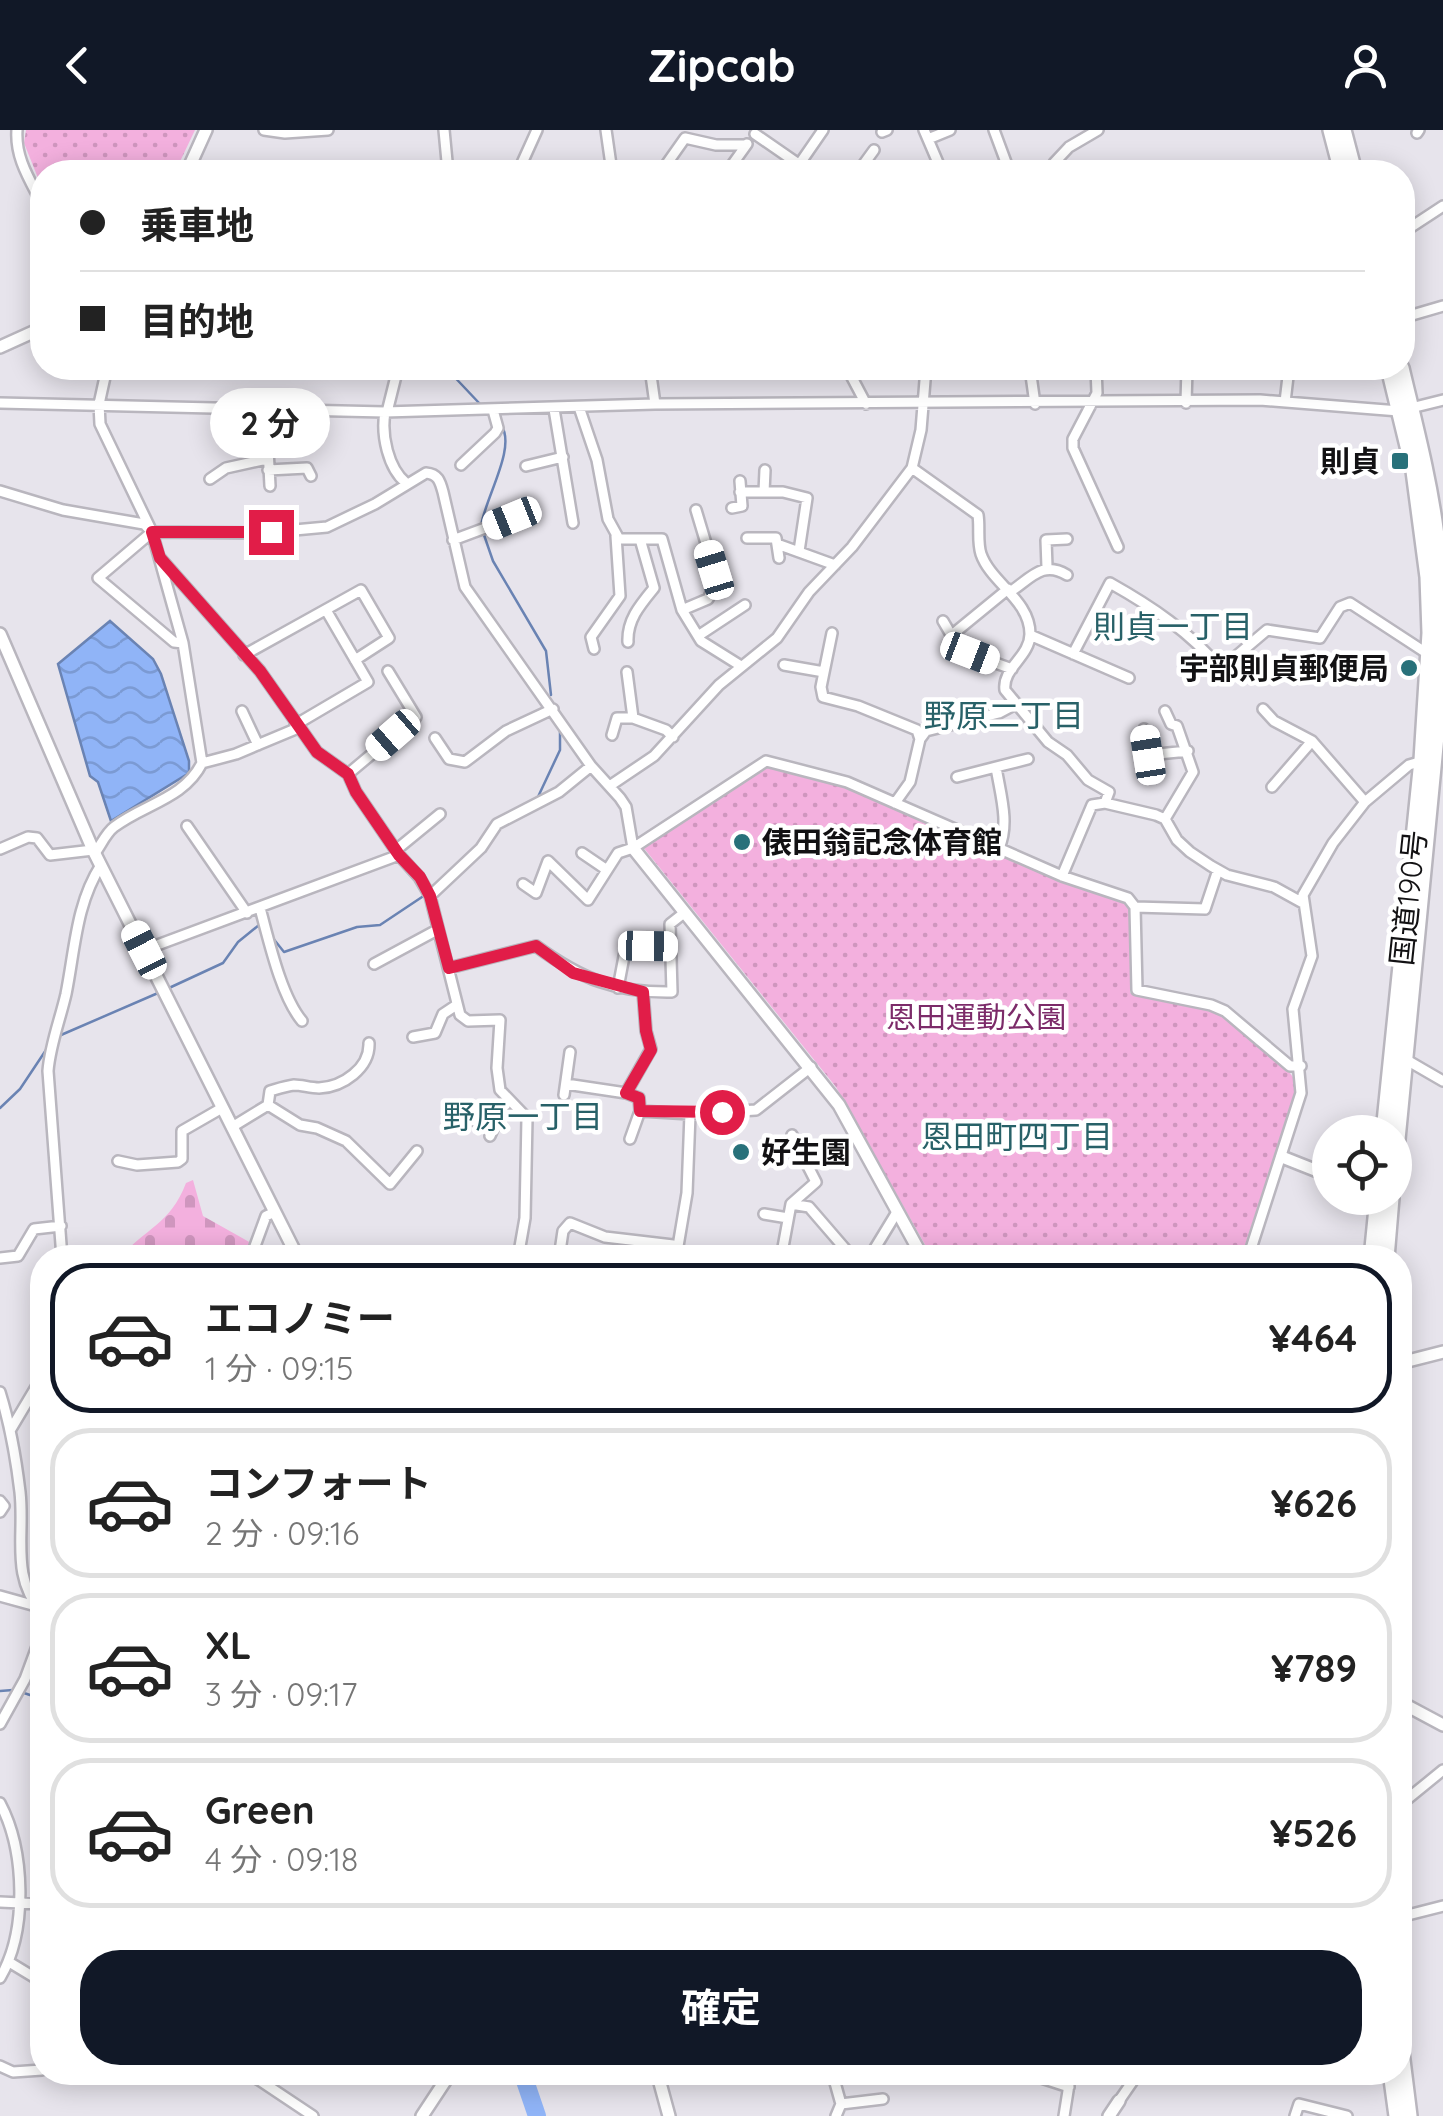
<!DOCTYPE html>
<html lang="ja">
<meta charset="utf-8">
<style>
body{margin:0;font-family:Quicksand,"Noto Sans JP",sans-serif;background:#f6f6f6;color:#222;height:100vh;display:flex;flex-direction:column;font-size:38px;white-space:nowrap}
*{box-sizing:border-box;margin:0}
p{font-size:32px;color:#767676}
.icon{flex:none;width:55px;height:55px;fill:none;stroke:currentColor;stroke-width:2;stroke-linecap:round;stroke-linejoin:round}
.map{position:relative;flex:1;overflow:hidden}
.side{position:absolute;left:30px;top:1115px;width:1382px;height:840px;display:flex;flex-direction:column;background:#fff;border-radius:40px;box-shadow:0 5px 25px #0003}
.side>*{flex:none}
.banner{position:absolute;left:30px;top:30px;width:1385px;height:220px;border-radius:40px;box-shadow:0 5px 25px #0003;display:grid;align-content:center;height:220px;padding:0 50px;background:#fff}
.buttons{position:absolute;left:1312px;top:985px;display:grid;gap:20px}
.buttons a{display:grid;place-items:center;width:100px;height:100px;border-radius:50%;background:#fff;box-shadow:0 5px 25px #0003;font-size:50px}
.end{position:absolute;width:45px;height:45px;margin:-22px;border:12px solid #e11d48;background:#fff;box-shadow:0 0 0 5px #fff}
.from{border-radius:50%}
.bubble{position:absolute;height:70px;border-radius:35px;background:#fff;box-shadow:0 5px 25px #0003;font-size:32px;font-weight:700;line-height:70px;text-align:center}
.car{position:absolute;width:30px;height:60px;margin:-30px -15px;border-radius:12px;box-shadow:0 0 8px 2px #0007;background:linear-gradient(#fff 24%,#345 0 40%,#fff 0 76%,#345 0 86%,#fff 0)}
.banner b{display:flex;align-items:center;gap:35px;height:95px;font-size:38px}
.banner b+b{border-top:2px solid #e0e0e0}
.banner i{width:25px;height:25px;background:#222}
ul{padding:18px 0 0;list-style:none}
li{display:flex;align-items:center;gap:30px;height:150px;margin:0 20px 15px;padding:0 30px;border:5px solid #e0e0e0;border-radius:40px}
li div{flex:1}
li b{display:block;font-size:38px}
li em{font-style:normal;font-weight:700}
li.on{border-color:#111827}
li>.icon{width:90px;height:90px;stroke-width:1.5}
.primary-button{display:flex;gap:20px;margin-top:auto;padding:20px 50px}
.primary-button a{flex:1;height:115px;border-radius:40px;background:#111827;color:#fff;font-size:40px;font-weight:700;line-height:115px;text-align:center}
header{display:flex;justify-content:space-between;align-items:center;height:130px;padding:0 50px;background:#111827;color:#fff;font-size:45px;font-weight:700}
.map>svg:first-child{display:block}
.cemetery{fill:url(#cemetery-stones)}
.park{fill:url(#park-dots)}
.water{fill:url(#water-waves);stroke:#6a83b3;stroke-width:2.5}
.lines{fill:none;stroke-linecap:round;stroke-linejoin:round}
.stream{stroke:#6a83b3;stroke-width:2.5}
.river{stroke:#90b4f7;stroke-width:18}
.street-casing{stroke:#b9b6be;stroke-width:14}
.secondary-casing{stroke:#b9b6be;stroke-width:16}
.highway-casing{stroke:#b9b6be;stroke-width:20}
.street{stroke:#fff;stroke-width:9}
.secondary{stroke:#fff;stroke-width:11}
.highway{stroke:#fff;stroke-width:15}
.route{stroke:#e11d48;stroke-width:12}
.poi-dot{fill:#28717a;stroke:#fff;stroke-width:4}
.labels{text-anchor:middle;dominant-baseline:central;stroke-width:9;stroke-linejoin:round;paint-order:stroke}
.poi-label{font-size:30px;font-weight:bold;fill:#121113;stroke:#fff;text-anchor:end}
.street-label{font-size:30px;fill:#121113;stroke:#fff}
.park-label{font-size:30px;fill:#7c2b69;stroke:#fff}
.neighbourhood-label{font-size:32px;fill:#286168;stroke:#fff}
</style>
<header><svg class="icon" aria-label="back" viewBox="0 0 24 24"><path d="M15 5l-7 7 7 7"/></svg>Zipcab<svg class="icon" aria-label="person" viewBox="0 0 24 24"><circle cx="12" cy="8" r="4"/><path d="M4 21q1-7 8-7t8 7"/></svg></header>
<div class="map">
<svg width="1443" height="1986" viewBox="0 0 1443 1986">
<defs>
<pattern id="cemetery-stones" width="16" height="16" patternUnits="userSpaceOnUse" patternTransform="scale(2.5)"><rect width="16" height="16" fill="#f3b0de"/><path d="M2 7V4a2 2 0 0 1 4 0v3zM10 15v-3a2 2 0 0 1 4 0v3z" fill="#cf96be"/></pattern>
<pattern id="park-dots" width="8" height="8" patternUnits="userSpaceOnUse" patternTransform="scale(2.5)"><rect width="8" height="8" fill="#f3b0de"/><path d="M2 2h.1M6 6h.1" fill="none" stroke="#cf96be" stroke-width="1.8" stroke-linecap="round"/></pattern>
<pattern id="water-waves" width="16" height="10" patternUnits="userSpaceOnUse" patternTransform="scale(2.5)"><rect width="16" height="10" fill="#90b4f7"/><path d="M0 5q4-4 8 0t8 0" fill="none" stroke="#7b9ad3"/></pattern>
</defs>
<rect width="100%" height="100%" fill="#e7e4ec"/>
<path class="cemetery" d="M193 1050 203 1086 260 1118 268 1127 120 1128C145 1098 170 1095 186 1053Z"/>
<path class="park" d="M26 0H195L175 42H42V58L24 13Z
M767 636 840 655 894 677 1060 750 1123 772 1130 781V863C1156 868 1184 870 1209 878 1234 886 1286 932 1298 955L1241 1127H932L836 957 643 717Z"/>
<path class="water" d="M110 491 153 529 161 544 189 631V643L111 691 98 652 90 646 58 534Z"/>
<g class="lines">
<path class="stream" d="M446 238 480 274
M481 396C485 368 517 317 501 295
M484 405 493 431 546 521 551 565
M537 669 560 620V598
M497 690 516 679
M432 758 480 712
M272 807 284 822 357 797 380 795 425 765
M169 858 223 833 238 812 259 795
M61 905 158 863
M0 978 20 959 48 917
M0 1561 13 1560
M21 1562 36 1567 42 1578"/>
<path class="river" d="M522 1942 537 1986"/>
<g class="street-casing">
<path id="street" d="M17 0C15 28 30 50 42 74
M264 0 285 3 328 0
M444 0 448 42
M606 0 612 42
M924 0 942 42
M882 2 887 0
M1417 3 1419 0
M755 4 810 42
M928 9 950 0
M1054 33 1069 17 1098 0
M518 42 537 0
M661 42 685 8 716 15H746
M727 42 747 14
M794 42 823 0
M858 42 874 20
M918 42 938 35
M988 42 1007 35 994 0
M1402 103 1443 76
M1402 188 1443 176
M650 238 655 274
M847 238 866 274
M1030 238 1035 274
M1096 238 1097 263 1073 309V318L1118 417
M1285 272 1289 238
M0 273 385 282 655 274 1260 270 1399 281 1443 270
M1186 273 1187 238
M579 277 597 330 608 389 619 409H662L682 480 701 511 741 536
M554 279 573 393
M266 281 270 356
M385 282C381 305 388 338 406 353
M387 282 398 238
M461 335 495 303 498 298 493 280
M526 336 563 327
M912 338 978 385C980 397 977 412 981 424 991 453 1030 470 1030 504 1030 527 1002 538 1005 560L1048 612 1067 625 1088 650 1109 662 1105 673
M268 340 307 338 311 346
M210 349 226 338 267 329
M0 361 63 380 144 394 152 402 262 403 327 397 375 374 426 343C438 344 440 351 443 362L465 457 591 636 620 668 626 677 633 718
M740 362H783L807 368 799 421
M764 362 765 340
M732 378 742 376 740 351
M152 402 98 448 174 512 183 513
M747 408H776L779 428
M453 410 520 385
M777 414 835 435
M160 428 260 541 317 622 348 644 356 662 399 725 419 747 430 766 460 885 468 891 500 890 497 938 500 960 527 988 525 1088 518 1128
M1047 437 1046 410 1067 409
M1010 462C1031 448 1043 430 1067 445
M682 480 708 469 717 450 696 380
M943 491 960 520 1012 539
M832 503 821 557 823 567 858 576 917 600 920 609
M953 504 1008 459
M1030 505 1129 548
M698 506 745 475
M628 512C627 490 640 475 654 458L640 409
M594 519 591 507 620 466 616 406
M1073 524 1110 453C1151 476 1190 502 1221 539L1267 500 1320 508 1340 477 1350 473 1428 524
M244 525 361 460 389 508 355 530
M784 535 824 542
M1263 579 1274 591 1312 611 1365 672
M242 581 258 615
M1165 581 1171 594 1177 596 1193 642 1165 689
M633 588 666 600 673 607
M295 595 368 552 326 480
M1144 599 1148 625 1188 621
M612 605 617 588H633L627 542
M435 608 449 629 465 632 506 601 553 579
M202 633 236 624 298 598
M996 637 1028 629
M348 644 416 587 388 541
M957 647 996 637C1000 663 1010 693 999 718
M611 655 654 626 719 555 777 508 809 462 852 417 912 338 921 300 926 238
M1272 657 1312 611
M895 673 910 652 920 609 926 601 999 583 1016 574
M187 696 247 783
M0 719 28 707 37 708 50 725 93 720
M396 720 440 684
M95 723C101 715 106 703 114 697 144 674 184 669 202 633L183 513 152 402 100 294 99 274 107 238
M582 723 607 740
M1062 746 1092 675 1105 673 1156 685 1165 689 1177 710 1190 722 1211 736 1227 745 1274 757 1303 773
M523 754 536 763 548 731 588 770 618 723 633 718 766 631 847 652 1062 746 1128 768 1135 777 1137 860 1211 875 1225 881 1290 936H1301
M430 766 481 718 497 694 559 662 591 636
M1135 777 1205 779 1218 740
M260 778C269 811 281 866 302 891
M144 820 399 725
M374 834 437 800
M449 838 536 816C581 849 616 863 672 862L670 794 684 783
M618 858 626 816 671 817
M413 907 435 903 443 884 455 876
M1405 929 1443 951
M566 954 626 963
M564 965 570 922
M268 975 270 961C277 959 286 956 294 955 302 955 310 958 319 958 343 957 370 938 369 913
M640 981 690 984 756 980 811 937
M456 987 493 994
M232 997 268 975 300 995 317 998 346 1011 390 1054 417 1021
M490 1006 507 968
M630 1009 640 981 639 968 626 963 651 919 646 901 643 862
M118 1031 137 1035 178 1032 182 1029V1001L222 978
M791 1074 816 1052 792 1005
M764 1084 788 1088
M255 1116 266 1086 275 1082
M0 1128 18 1126 34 1099 61 1096
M62 1128 48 941C50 915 60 890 66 864 75 819 76 774 101 735
M559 1128 563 1101 570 1093 605 1107 673 1115
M676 1128 687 1063 690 984
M781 1128 791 1074 809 1077 853 1128
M869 1128 897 1082
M1248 1128 1301 963 1293 879 1312 826 1303 765 1333 713 1365 672 1409 635 1426 630
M0 1262C10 1294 16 1328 20 1362 25 1406 10 1446 42 1483
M11 1299 39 1252 42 1240
M0 1371 4 1376 0 1382
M0 1466 36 1476
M0 1594 25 1549 42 1503
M0 1673C25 1720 28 1801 0 1848
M1400 1675 1443 1640
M0 1772 42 1774
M1400 1787 1443 1776
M9 1832 42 1852
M0 1936 13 1942 42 1940
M247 1942 313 1986
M832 1942 841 1974 836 1986
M1023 1942 1069 1957
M1119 1971 1139 1942
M841 1974 883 1969
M1064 1986 1071 1942
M1295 1986 1299 1974 1347 1986"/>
</g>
<g class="secondary-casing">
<path id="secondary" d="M187 42 206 0
M0 217 42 198
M0 504 93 720 298 1128
M633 718 839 975 923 1128
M1282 1027 1330 1046
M1400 1233 1443 1222
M1400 1572 1443 1595
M657 1942 669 1986
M422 1986 451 1942
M1109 1986 1119 1971"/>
</g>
<g class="highway-casing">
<path id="highway" d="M1331 0 1342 42
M1343 0 1354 42
M1384 1002 1422 630 1430 503 1428 447 1414 341 1389 238
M1395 1030 1438 585C1442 525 1443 465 1436 406 1429 349 1414 293 1401 238
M1372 1128 1378 1068
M1386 1128 1391 1068
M1400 1914 1409 1986
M1391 1942 1397 1986"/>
</g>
<use href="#street" class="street"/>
<use href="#secondary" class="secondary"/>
<use href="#highway" class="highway"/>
</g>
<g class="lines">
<path class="route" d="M271 402H152L160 428 260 541 317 622 348 644 356 662 399 725 420 747 430 766 449 838 536 816 573 843 643 862 646 901 651 920 626 963 639 968 640 981 722 982"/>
</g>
<g class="poi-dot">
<rect x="1390" y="321" width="20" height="20" rx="5"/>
<circle cx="1409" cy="538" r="10"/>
<circle cx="742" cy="712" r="10"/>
<circle cx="741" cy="1022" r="10"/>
</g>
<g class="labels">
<g class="poi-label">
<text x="1380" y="331">則貞</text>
<text x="1389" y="538">宇部則貞郵便局</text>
<text x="762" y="712" text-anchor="start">俵田翁記念体育館</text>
<text x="761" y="1022" text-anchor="start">好生園</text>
</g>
<g class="street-label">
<text transform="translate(1408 768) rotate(-84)">国道190号</text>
</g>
<g class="park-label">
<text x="976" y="887">恩田運動公園</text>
</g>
<g class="neighbourhood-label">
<text x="1173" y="496">則貞一丁目</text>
<text x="1004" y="585">野原二丁目</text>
<text x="523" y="986">野原一丁目</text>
<text x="1017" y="1006">恩田町四丁目</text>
</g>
</g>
</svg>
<div class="buttons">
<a><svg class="icon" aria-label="locate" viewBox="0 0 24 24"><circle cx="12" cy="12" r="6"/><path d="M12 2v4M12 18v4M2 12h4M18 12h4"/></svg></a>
</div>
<i class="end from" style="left:722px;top:982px"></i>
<i class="end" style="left:271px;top:402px"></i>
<div class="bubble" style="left:210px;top:258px;width:120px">2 分</div>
<i class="car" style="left:512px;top:388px;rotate:248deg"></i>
<i class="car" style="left:714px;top:440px;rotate:343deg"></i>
<i class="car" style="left:970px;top:523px;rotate:111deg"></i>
<i class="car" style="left:393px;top:605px;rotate:229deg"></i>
<i class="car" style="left:1148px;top:625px;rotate:351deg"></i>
<i class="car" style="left:648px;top:816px;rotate:91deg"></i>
<i class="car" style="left:144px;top:820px;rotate:333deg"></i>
<div class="banner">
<b><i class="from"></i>乗車地</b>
<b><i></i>目的地</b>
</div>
<section class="side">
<ul>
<li class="on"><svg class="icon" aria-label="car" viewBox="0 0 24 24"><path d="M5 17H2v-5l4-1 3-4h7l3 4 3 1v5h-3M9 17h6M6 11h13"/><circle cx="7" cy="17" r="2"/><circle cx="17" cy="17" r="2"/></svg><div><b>エコノミー</b><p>1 分 · 09:15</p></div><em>¥464</em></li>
<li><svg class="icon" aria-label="car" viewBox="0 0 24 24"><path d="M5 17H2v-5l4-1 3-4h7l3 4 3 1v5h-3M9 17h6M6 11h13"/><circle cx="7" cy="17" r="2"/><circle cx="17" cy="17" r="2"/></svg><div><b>コンフォート</b><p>2 分 · 09:16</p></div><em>¥626</em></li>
<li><svg class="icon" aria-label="car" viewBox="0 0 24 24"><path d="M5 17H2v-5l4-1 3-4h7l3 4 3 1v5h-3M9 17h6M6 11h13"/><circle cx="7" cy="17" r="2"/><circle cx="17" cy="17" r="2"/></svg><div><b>XL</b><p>3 分 · 09:17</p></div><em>¥789</em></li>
<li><svg class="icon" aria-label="car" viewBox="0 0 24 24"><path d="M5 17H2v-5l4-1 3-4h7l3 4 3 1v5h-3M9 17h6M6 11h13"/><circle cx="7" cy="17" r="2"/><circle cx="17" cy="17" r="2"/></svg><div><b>Green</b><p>4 分 · 09:18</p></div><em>¥526</em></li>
</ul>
<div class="primary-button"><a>確定</a></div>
</section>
</div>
